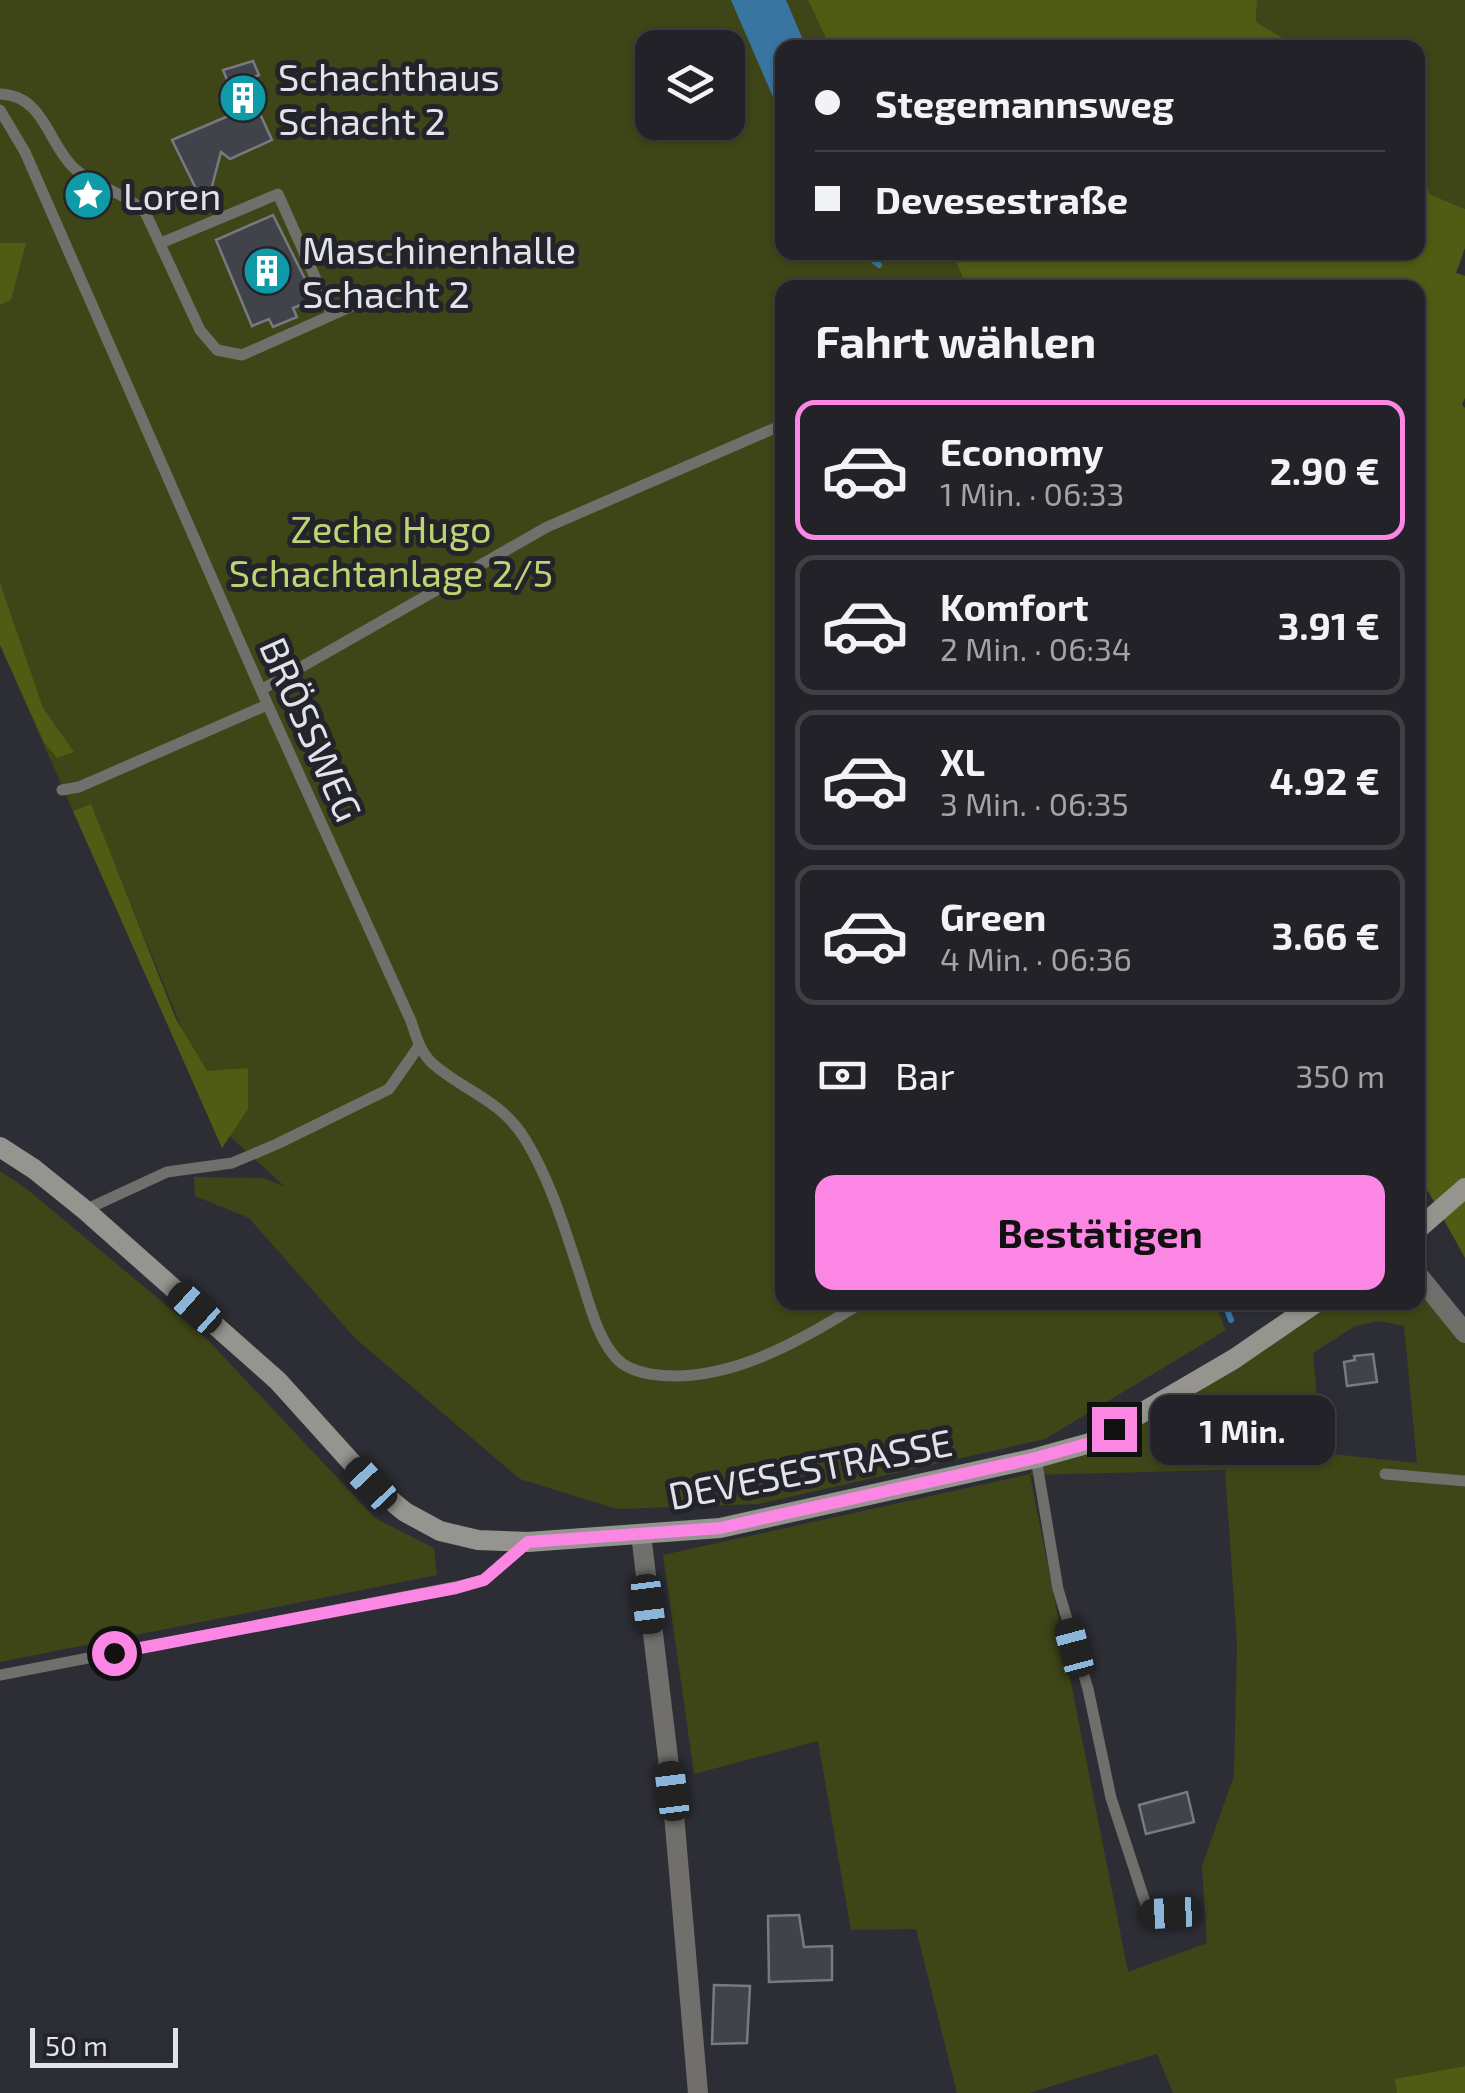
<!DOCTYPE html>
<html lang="de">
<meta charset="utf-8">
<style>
body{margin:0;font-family:"Exo 2",sans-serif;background:#2e2f34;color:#f1f3f6;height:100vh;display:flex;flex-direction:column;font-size:38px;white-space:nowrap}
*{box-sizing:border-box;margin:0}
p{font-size:32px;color:#a2a4a8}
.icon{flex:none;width:55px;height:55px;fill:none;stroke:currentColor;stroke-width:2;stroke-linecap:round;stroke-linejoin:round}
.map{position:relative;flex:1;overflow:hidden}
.panel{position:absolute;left:775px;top:280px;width:650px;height:1030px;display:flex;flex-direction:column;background:#222228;border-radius:20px;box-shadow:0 2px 8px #0004,0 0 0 2px #3f3f45}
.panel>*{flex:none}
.guide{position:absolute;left:775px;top:40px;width:650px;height:220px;border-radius:20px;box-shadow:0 2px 8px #0004,0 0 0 2px #3f3f45;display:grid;align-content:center;height:220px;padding:0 40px;background:#222228}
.buttons{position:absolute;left:635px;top:30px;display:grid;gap:20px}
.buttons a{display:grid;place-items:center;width:110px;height:110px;border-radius:20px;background:#222228;box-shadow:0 2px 8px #0004,0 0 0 2px #3f3f45;font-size:50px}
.scale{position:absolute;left:30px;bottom:25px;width:148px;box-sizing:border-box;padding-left:10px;border:5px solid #e2e3e8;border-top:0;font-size:28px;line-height:35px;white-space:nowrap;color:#e2e3e8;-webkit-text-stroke:8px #23242b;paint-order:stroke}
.end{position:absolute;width:45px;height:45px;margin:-22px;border:12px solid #fc86e4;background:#111;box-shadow:0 0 0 5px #111}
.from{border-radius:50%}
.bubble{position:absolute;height:70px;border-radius:20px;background:#222228;box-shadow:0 2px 8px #0004,0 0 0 2px #3f3f45;font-size:32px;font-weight:700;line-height:70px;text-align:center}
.car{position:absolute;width:30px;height:60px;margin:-30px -15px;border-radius:12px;box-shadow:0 0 8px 2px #0007;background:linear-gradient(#222 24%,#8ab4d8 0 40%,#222 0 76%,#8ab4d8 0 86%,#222 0)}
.guide b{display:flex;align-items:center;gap:35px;height:95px;font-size:38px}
.guide b+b{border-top:2px solid #3f3f45}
.guide i{width:25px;height:25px;background:#f1f3f6}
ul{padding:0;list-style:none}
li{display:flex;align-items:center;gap:30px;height:140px;margin:0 20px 15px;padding:0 20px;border:5px solid #3f3f45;border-radius:20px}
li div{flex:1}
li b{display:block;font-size:38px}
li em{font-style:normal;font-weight:700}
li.selected{border-color:#fc86e4}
li>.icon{width:90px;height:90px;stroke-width:1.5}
h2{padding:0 40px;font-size:45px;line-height:120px}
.pay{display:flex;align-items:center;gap:25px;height:110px;padding:0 40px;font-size:38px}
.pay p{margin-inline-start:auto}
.primary-button{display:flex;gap:20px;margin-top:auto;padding:20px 40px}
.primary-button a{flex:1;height:115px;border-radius:20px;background:#fc86e4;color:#111;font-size:40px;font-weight:700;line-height:115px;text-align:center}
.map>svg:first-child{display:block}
.green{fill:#3e4617;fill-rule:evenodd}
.forest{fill:#505b14}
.water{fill:#3975a1}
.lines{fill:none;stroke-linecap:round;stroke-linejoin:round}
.stream{stroke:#3975a1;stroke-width:6}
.building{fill:#41434a;stroke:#787981;stroke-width:2.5}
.lane{stroke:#716f6c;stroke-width:11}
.street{stroke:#716f6c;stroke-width:20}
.secondary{stroke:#96948e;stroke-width:20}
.route{stroke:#fc86e4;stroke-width:12}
.labels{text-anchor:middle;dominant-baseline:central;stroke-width:10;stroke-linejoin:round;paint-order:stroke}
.poi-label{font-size:38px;fill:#e2e3e8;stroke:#23242b;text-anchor:start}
.park-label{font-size:38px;fill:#c0d373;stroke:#23242b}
.street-label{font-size:38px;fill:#e2e3e8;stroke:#23242b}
</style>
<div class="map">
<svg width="1465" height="2093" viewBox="0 0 1465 2093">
<rect width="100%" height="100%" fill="#2d2e35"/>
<path class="green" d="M0 0H808L830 47 782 48V252L952 253 967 287 782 288V1302L1214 1303 1226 1330 1045 1439 759 1504 617 1509 520 1479 355 1338 249 1218 195 1196 194 1177 264 1178 285 1187 224 1131 90 805 73 811 0 645ZM652 48H728V122H652Z
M1257 0H1465V209L1429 194 1424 167 1418 159V48L1298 47 1256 22Z
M0 1171 28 1190 208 1340 375 1518 434 1548 437 1575 0 1662Z
M1418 1275 1465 1333V2066L1396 2079 1397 2093H1173L1157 2054 1029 2093H957L916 1929 851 1930 818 1741 694 1774 663 1555 1030 1474 1037 1465 1317 1303 1418 1302ZM1379 1321 1404 1326 1417 1463 1322 1453 1313 1353 1355 1326ZM1225 1470 1237 1644 1234 1776 1202 1866 1207 1943 1128 1972 1030 1475Z"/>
<path class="forest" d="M808 0H1257L1256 22 1298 47H830Z
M1418 159 1424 167 1429 194 1465 209V248L1456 273 1465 276V398L1462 405 1465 408V1258L1428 1191 1418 1196V288L967 287 952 253 1418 252Z
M0 243H26L11 300 0 305Z
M0 583 43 708 74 752 57 758 44 742 0 645Z
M91 804 176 1019 207 1071 248 1068V1109L222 1148 73 811Z
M1465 2066V2093H1397L1395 2079Z"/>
<path class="water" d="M731 0H786L806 47 782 48V118Z"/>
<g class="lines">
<path class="stream" d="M864 252 879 265
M1224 1302 1231 1320"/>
</g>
<path class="building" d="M253 61 259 75 245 81 272 140 230 159 221 152 206 209 172 140 240 111 223 70Z
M273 215 306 281 303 282 311 301 293 308 297 317 273 327 269 319 252 326 216 240Z
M1373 1354 1377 1382 1347 1386 1344 1362 1355 1360 1354 1356Z
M1187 1792 1194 1822 1146 1834 1139 1805Z
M799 1915 804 1947 832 1946V1980L769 1982 768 1916Z
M714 1985 750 1986 747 2043 712 2044Z"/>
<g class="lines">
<path class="lane" d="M0 94C44 95 48 144 74 168 95 188 127 192 146 214L200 330 217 350 242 355 350 307
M0 110 25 152 261 690 411 1021C416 1036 420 1051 431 1062 461 1090 501 1099 525 1139 552 1183 566 1233 582 1281 590 1306 598 1338 616 1358 624 1367 639 1372 650 1374 725 1386 800 1341 863 1302
M161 243 278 194 332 315
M261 690 547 527 782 425
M62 790 79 787 267 705
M85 1210 167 1172 232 1163 277 1144 389 1089 419 1046
M1036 1458 1058 1589 1088 1689 1111 1798 1149 1914 1170 1913
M1385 1474 1465 1481
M0 1675 455 1587 484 1580 528 1542"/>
<path class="street" d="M1418 1275 1465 1333
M641 1534 672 1791 698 2093"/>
<path class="secondary" d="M0 1147 34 1169 85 1210 278 1381 371 1484 405 1512 440 1531 478 1540 528 1542 720 1528 1036 1458 1090 1443 1234 1359 1317 1302
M1418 1229 1465 1188"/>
</g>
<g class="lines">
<path class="route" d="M114 1653 456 1588 484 1580 528 1542 720 1528 1036 1458 1090 1443 1114 1429"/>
</g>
<defs>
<g id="building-disc" transform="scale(2.5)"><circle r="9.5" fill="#0f9aa8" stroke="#23242b"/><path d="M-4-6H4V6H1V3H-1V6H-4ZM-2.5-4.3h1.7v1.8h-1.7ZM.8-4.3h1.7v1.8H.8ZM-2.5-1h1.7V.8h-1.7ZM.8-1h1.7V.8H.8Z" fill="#fff"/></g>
<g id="sight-disc" transform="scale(2.5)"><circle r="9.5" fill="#0f9aa8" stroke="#23242b"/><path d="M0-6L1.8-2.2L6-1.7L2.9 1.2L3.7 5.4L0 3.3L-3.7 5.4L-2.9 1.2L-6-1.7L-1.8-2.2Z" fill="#fff"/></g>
</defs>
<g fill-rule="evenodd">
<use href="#building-disc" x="243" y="98"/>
<use href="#sight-disc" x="88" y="195"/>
<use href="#building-disc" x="267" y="271"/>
</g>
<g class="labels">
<g class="poi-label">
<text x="278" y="76">Schachthaus<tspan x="278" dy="44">Schacht 2</tspan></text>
<text x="123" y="195">Loren</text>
<text x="302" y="249">Maschinenhalle<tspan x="302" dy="44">Schacht 2</tspan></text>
</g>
<g class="park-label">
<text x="391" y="528">Zeche Hugo<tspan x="391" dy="44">Schachtanlage 2/5</tspan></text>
</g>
<g class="street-label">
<text transform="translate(312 729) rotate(66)">BRÖSSWEG</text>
<text transform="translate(810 1468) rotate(-11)">DEVESESTRASSE</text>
</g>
</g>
</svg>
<div class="buttons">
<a><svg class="icon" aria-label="layers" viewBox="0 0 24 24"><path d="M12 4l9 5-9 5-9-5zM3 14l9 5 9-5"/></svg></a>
</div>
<div class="scale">50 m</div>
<i class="end from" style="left:114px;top:1653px"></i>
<i class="end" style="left:1114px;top:1429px"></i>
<div class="bubble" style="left:1150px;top:1395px;width:185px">1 Min.</div>
<i class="car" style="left:195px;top:1308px;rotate:312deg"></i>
<i class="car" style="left:371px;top:1484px;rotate:317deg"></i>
<i class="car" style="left:648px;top:1604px;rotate:173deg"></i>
<i class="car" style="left:1074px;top:1648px;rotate:345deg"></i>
<i class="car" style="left:672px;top:1791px;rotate:353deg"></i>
<i class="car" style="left:1170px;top:1913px;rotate:267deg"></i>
<div class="guide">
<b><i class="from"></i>Stegemannsweg</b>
<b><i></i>Devesestraße</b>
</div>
<section class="panel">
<h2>Fahrt wählen</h2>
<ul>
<li class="selected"><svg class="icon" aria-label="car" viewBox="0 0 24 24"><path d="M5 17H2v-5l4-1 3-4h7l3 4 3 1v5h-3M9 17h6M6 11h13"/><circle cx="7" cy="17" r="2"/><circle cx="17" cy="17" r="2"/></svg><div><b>Economy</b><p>1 Min. · 06:33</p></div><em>2.90 €</em></li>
<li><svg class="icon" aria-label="car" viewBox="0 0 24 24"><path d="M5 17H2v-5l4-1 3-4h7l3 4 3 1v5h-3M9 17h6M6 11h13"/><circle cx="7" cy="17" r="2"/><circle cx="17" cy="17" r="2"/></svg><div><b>Komfort</b><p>2 Min. · 06:34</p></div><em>3.91 €</em></li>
<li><svg class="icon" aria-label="car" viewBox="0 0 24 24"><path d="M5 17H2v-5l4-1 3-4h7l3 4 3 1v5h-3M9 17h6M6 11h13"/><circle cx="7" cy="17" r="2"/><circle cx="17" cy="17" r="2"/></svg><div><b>XL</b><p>3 Min. · 06:35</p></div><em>4.92 €</em></li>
<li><svg class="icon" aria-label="car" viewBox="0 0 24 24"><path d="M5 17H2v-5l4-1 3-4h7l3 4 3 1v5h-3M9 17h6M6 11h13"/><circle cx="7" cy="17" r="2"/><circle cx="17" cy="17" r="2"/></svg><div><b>Green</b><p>4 Min. · 06:36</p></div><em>3.66 €</em></li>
</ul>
<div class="pay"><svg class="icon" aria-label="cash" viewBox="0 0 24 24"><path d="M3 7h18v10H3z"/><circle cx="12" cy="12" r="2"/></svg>Bar<p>350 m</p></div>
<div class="primary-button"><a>Bestätigen</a></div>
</section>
</div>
